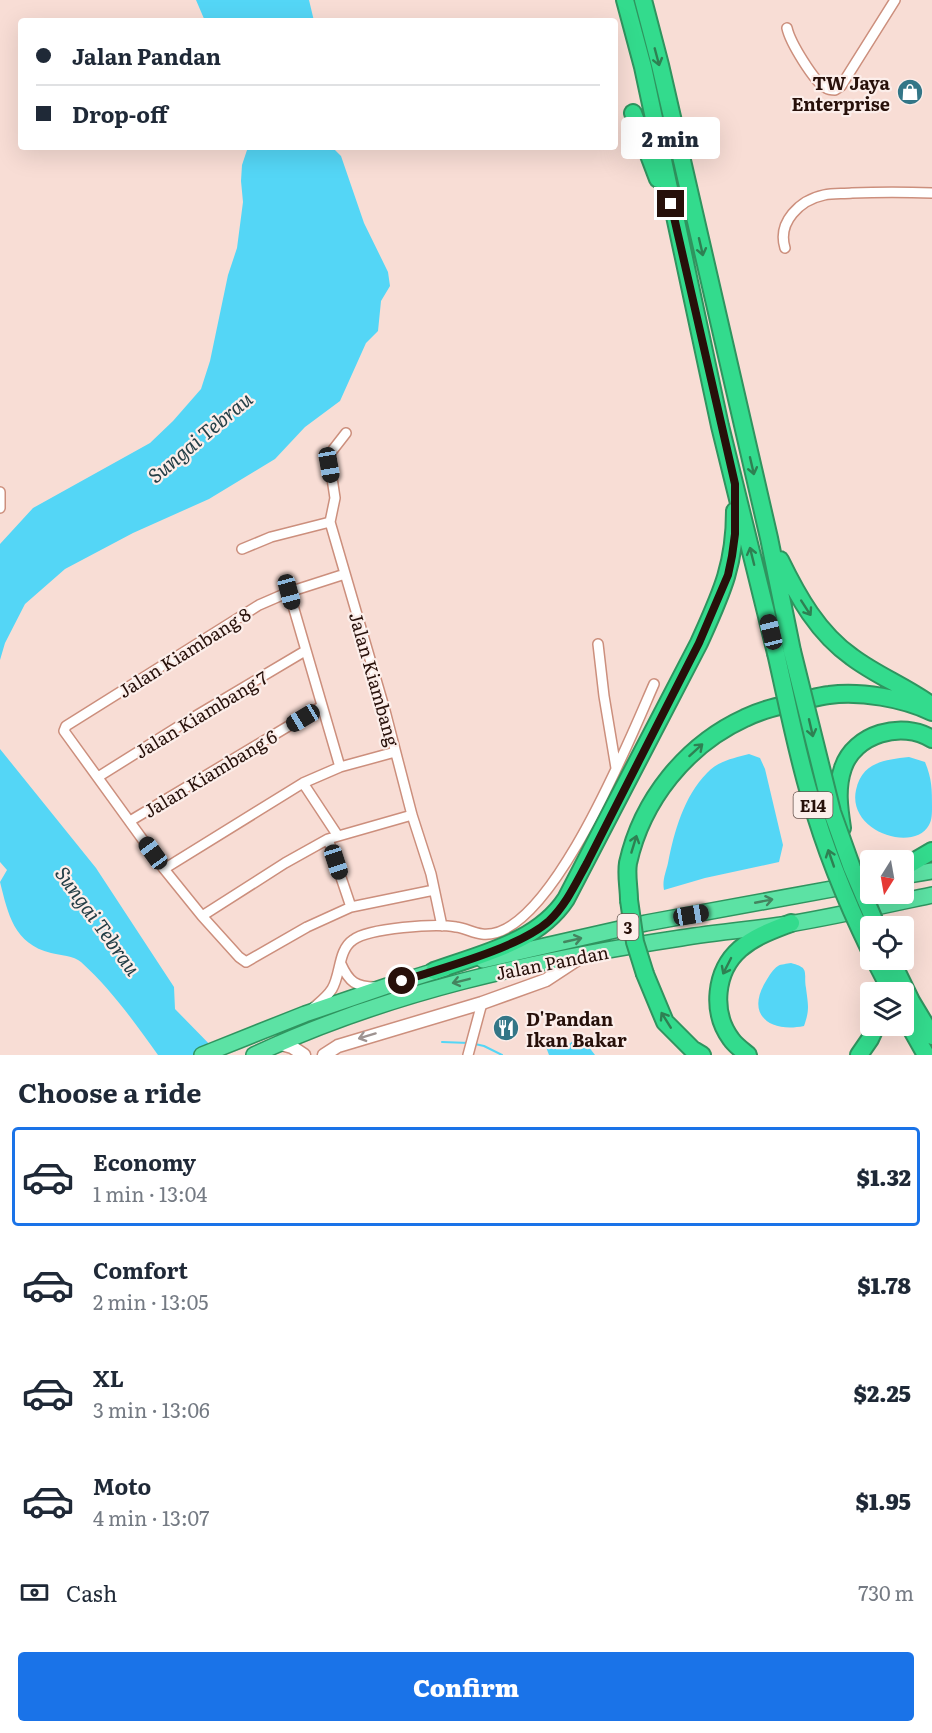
<!DOCTYPE html>
<meta charset="utf-8">
<style>
body{margin:0;font-family:Literata,serif;background:#f2f2f3;color:#1f2937;height:100vh;display:flex;flex-direction:column;font-size:22px;white-space:nowrap}
*{box-sizing:border-box;margin:0}
p{font-size:20px;color:#747a83}
.icon{flex:none;width:33px;height:33px;fill:none;stroke:currentColor;stroke-width:2;stroke-linecap:round;stroke-linejoin:round}
.map{position:relative;height:1055px;overflow:hidden}
.sheet{display:flex;flex-direction:column;background:#fff;flex:1}
.sheet>*{flex:none}
.banner{position:absolute;left:18px;top:18px;width:600px;height:132px;border-radius:6px;box-shadow:0 6px 24px #0002;display:grid;align-content:center;height:132px;padding:0 18px;background:#fff}
.needle{width:39px;rotate:191deg}
.fabs{position:absolute;left:860px;top:850px;display:grid;gap:12px}
.fabs a{display:grid;place-items:center;width:54px;height:54px;border-radius:6px;background:#fff;box-shadow:0 6px 24px #0002;font-size:30px}
.end{position:absolute;width:27px;height:27px;margin:-14px;border:8px solid #27100a;background:#fff;box-shadow:0 0 0 3px #fff}
.from{border-radius:50%}
.bubble{position:absolute;height:42px;border-radius:6px;background:#fff;box-shadow:0 6px 24px #0002;font-size:20px;font-weight:800;line-height:42px;text-align:center}
.car{position:absolute;width:18px;height:36px;margin:-18px -9px;border-radius:8px;box-shadow:0 0 4px 2px #0007;background:linear-gradient(#222 24%,#8ab4d8 0 40%,#222 0 76%,#8ab4d8 0 86%,#222 0)}
.banner b{display:flex;align-items:center;gap:21px;height:57px;font-size:22px}
.banner b+b{border-top:2px solid #e0e1e3}
.banner i{width:15px;height:15px;background:#1f2937}
ul{padding:0;list-style:none}
li{display:flex;align-items:center;gap:18px;height:99px;margin:0 12px 9px;padding:0 6px;border:3px solid transparent;border-radius:6px}
li div{flex:1}
li b{display:block;font-size:22px}
li em{font-style:normal;font-weight:800}
li.selected{border-color:#1a73e8}
li>.icon{width:54px;height:54px;stroke-width:1.5}
h2{padding:0 18px;font-size:27px;line-height:72px}
.pay{display:flex;align-items:center;gap:15px;height:66px;padding:0 18px;font-size:22px}
.pay p{margin-inline-start:auto}
.button{display:flex;gap:12px;margin-top:auto;padding:12px 18px}
.button a{flex:1;height:69px;border-radius:6px;background:#1a73e8;color:#fff;font-size:24px;font-weight:800;line-height:69px;text-align:center}
.map>svg:first-child{display:block}
.water{fill:#54d6f6}
.lines{fill:none;stroke-linecap:round;stroke-linejoin:round}
.stream{stroke:#54d6f6;stroke-width:2}
.minor-casing{stroke:#cc8f7d;stroke-width:12}
.tertiary-casing{stroke:#cc8f7d;stroke-width:15}
.trunk-casing{stroke:#2f945f;stroke-width:18}
.motorway-casing{stroke:#2f945f;stroke-width:20}
.minor{stroke:#fff;stroke-width:9}
.tertiary{stroke:#fff;stroke-width:12}
.trunk{stroke:#5ce2a4;stroke-width:15}
.motorway{stroke:#33db8d;stroke-width:16}
.motorway-bridge-casing{stroke:#2f945f;stroke-width:20;stroke-linecap:butt}
.motorway-bridge{stroke:#33db8d;stroke-width:16}
.oneway{stroke:#2e8052}
.oneway2{stroke:#44845f}
.oneway3{stroke:#9e9391}
.route{stroke:#27100a;stroke-width:8}
.labels{text-anchor:middle;dominant-baseline:central;stroke-width:4.5;stroke-linejoin:round;paint-order:stroke}
.shield{fill:#fceeea;stroke:#67534d;stroke-width:1.5}
.shield-label{font-size:16px;font-weight:bold;fill:#27100a}
.poi-label{font-size:18px;font-weight:bold;fill:#27100a;stroke:#fceeea;text-anchor:end}
.street-label{font-size:18px;fill:#27100a;stroke:#fceeea}
.water-label{font-size:20px;font-style:italic;fill:#243f47;stroke:#fceeea}
</style>
<div class="map">
<svg width="932" height="1055" viewBox="0 0 932 1055">
<rect width="100%" height="100%" fill="#f8ddd5"/>
<path class="water" d="M196 0H309L314 21H205Z
M248 147H332L341 156 364 223 388 272 390 286 381 301 378 331 366 343 340 401 305 427 275 459 209 499 133 533 65 569 25 604 5 643 0 660V544L33 508 150 443 173 421 201 389 210 361 228 275 237 248 243 202 241 181 242 165Z
M0 749 96 868 174 987 175 1009 220 1055H158C135 1023 111 989 81 962 74 956 60 955 51 953 14 944 8 914 0 882L7 870 0 862Z
M749 754 760 758 765 769 783 845 779 862 705 878 664 890C662 880 666 872 668 863 674 832 684 796 707 773 718 761 734 758 749 754Z
M909 757 925 762C932 779 932 789 932 807 932 813 932 820 929 825 914 853 847 832 856 790 862 762 884 760 909 757Z
M791 963C811 968 803 973 806 988 808 1005 810 1009 804 1026 770 1033 745 1015 766 981 769 976 773 969 778 966 781 964 787 964 791 963Z
M577 1037 582 1038 595 1055H549L546 1047H566Z"/>
<g class="lines">
<path class="stream" d="M442 1042 469 1043
M475 1044 484 1046 502 1055"/>
<g class="minor-casing">
<path id="minor" d="M787 28C790 42 814 82 826 88 829 90 831 90 835 90L841 86 895 0
M785 248C777 222 800 200 824 195 833 193 843 194 852 193 879 192 905 192 932 193
M0 492V508
M330 522 335 498 329 458 332 451 346 433
M242 549 271 537 330 522 384 707 412 815 431 874 442 926
M345 574 289 592 259 605 66 726 64 731 164 869 202 916 239 957 246 962 307 927 351 907 434 890
M289 592 340 767
M598 644 604 696 616 768
M98 777 184 723 305 651
M303 783 338 836
M130 821 322 706
M328 839 351 907
M164 869 303 783 340 767 395 752
M202 916 285 863 328 839 412 815
M341 964C349 982 356 987 375 987
M313 1008C320 1002 327 997 332 989 341 974 338 950 353 940 369 928 436 923 456 927 465 928 473 933 482 934 549 942 631 736 654 684
M468 1055 482 1003"/>
</g>
<g class="tertiary-casing">
<path id="tertiary" d="M278 1043 292 1047 304 1055
M324 1055 338 1046 482 1003 546 980 581 957"/>
</g>
<g class="trunk-casing">
<path id="trunk" d="M903 876 932 871
M483 960 646 923 870 882
M202 1055 305 1014 387 986 445 968
M254 1055C388 992 535 960 681 938 717 932 754 929 789 924 837 916 885 905 932 895"/>
</g>
<g class="motorway-casing">
<path id="motorway" d="M625 0 643 67 720 426 776 653
M643 0 660 65 769 538 792 651
M633 113 658 179
M780 560C798 597 818 633 852 657 876 675 904 686 928 703
M842 828C839 808 836 788 843 768 854 734 902 720 932 739
M903 868 932 851
M629 900C629 888 626 875 628 863 642 800 686 745 745 718 761 710 779 706 797 702 808 700 818 696 829 695 861 691 903 698 932 712
M875 960 892 993
M891 960 911 1001 932 1036
M434 971C480 954 537 943 566 899L699 643C721 594 735 566 735 511
M645 974 665 1022 692 1049 702 1055
M903 1014 926 1055
M748 1055C742 1050 735 1045 731 1039 711 1012 715 971 740 949 755 936 773 930 791 923
M859 1055 870 1039 876 1026"/>
</g>
<use href="#minor" class="minor"/>
<use href="#tertiary" class="tertiary"/>
<use href="#trunk" class="trunk"/>
<use href="#motorway" class="motorway"/>
<g class="motorway-bridge-casing">
<path id="motorway-bridge" d="M792 651 832 812 852 868 877 927
M776 653C787 701 796 749 810 796 825 849 846 901 870 950
M629 900 635 942 645 974"/>
</g>
<use href="#motorway-bridge" class="motorway-bridge"/>
</g>
<defs><path id="oneway-shaft" d="M-6 0H5M1.5-3L5.5 0L1.5 3" fill="none" stroke-width="1.6" stroke-linecap="round" stroke-linejoin="round" transform="scale(1.5)"/></defs>
<g class="oneway">
<use href="#oneway-shaft" transform="translate(657 57) rotate(75)"/>
<use href="#oneway-shaft" transform="translate(701 247) rotate(77)"/>
<use href="#oneway-shaft" transform="translate(752 466) rotate(77)"/>
<use href="#oneway-shaft" transform="translate(752 556) rotate(-104)"/>
<use href="#oneway-shaft" transform="translate(806 608) rotate(57)"/>
<use href="#oneway-shaft" transform="translate(811 728) rotate(77)"/>
<use href="#oneway-shaft" transform="translate(696 750) rotate(-42)"/>
<use href="#oneway-shaft" transform="translate(634 844) rotate(-73)"/>
<use href="#oneway-shaft" transform="translate(831 858) rotate(-109)"/>
<use href="#oneway-shaft" transform="translate(727 966) rotate(117)"/>
<use href="#oneway-shaft" transform="translate(666 1020) rotate(-122)"/>
</g>
<g class="oneway2">
<use href="#oneway-shaft" transform="translate(764 901) rotate(-11)"/>
<use href="#oneway-shaft" transform="translate(573 940) rotate(-13)"/>
<use href="#oneway-shaft" transform="translate(461 981) rotate(166)"/>
</g>
<use class="oneway3" href="#oneway-shaft" transform="translate(367 1036) rotate(163)"/>
<g class="lines">
<path class="route" d="M402 981C442 968 519 948 549 921 566 905 576 883 587 863L699 643 728 575 732 556 735 534V484L671 204"/>
</g>
<defs>
<g id="shop-disc" transform="scale(1.35)"><circle r="9.5" fill="#337687" stroke="#fceeea"/><path d="M-5-2.5h2.3a2.7 3.5 0 0 1 5.4 0H5L5.5 6h-11ZM-1.5-2.5h3a1.5 2.3 0 0 0-3 0Z" fill="#fff"/></g>
<g id="restaurant-disc" transform="scale(1.35)"><circle r="9.5" fill="#337687" stroke="#fceeea"/><path d="M-5-6h1v4h1v-4h1v4h1v-4h1v5L-1.5 .5V6h-2V.5L-5-1ZM5-6V6H3V1.5H1.5Q1.5-4 5-6Z" fill="#fff"/></g>
</defs>
<g fill-rule="evenodd">
<use href="#shop-disc" x="910" y="92"/>
<use href="#restaurant-disc" x="506" y="1028"/>
</g>
<g class="labels">
<g class="shield">
<rect x="793.5" y="792" width="39" height="26" rx="4.5"/>
<rect x="617.5" y="914" width="21" height="26" rx="4.5"/>
</g>
<g class="shield-label">
<text x="813" y="805">E14</text>
<text x="628" y="927">3</text>
</g>
<g class="poi-label">
<text x="890" y="82">TW Jaya<tspan x="890" dy="21">Enterprise</tspan></text>
<text x="526" y="1018" text-anchor="start">D'Pandan<tspan x="526" dy="21">Ikan Bakar</tspan></text>
</g>
<g class="street-label">
<text transform="translate(184 652) rotate(-32)">Jalan Kiambang 8</text>
<text transform="translate(375 679) rotate(74)">Jalan Kiambang</text>
<text transform="translate(201 714) rotate(-31)">Jalan Kiambang 7</text>
<text transform="translate(210 773) rotate(-31)">Jalan Kiambang 6</text>
<text transform="translate(552 962) rotate(-11)">Jalan Pandan</text>
</g>
<g class="water-label">
<text transform="translate(199 436) rotate(-40)">Sungai Tebrau</text>
<text transform="translate(99 920) rotate(54)">Sungai Tebrau</text>
</g>
</g>
</svg>
<div class="fabs">
<a><svg class="needle" viewBox="-14 -14 28 28"><path d="M0-13l5 13h-10z" fill="#e53935"/><path d="M0 13l5-13h-10z" fill="#747a83"/></svg></a>
<a><svg class="icon" aria-label="locate" viewBox="0 0 24 24"><circle cx="12" cy="12" r="6"/><path d="M12 2v4M12 18v4M2 12h4M18 12h4"/></svg></a>
<a><svg class="icon" aria-label="layers" viewBox="0 0 24 24"><path d="M12 4l9 5-9 5-9-5zM3 14l9 5 9-5"/></svg></a>
</div>
<i class="end from" style="left:402px;top:981px"></i>
<i class="end" style="left:671px;top:204px"></i>
<div class="bubble" style="left:621px;top:117px;width:99px">2 min</div>
<i class="car" style="left:329px;top:465px;rotate:170deg"></i>
<i class="car" style="left:289px;top:592px;rotate:165deg"></i>
<i class="car" style="left:771px;top:632px;rotate:346deg"></i>
<i class="car" style="left:303px;top:718px;rotate:239deg"></i>
<i class="car" style="left:153px;top:853px;rotate:324deg"></i>
<i class="car" style="left:336px;top:862px;rotate:162deg"></i>
<i class="car" style="left:691px;top:915px;rotate:80deg"></i>
<div class="banner">
<b><i class="from"></i>Jalan Pandan</b>
<b><i></i>Drop-off</b>
</div>
</div>
<section class="sheet">
<h2>Choose a ride</h2>
<ul>
<li class="selected"><svg class="icon" aria-label="car" viewBox="0 0 24 24"><path d="M5 17H2v-5l4-1 3-4h7l3 4 3 1v5h-3M9 17h6M6 11h13"/><circle cx="7" cy="17" r="2"/><circle cx="17" cy="17" r="2"/></svg><div><b>Economy</b><p>1 min · 13:04</p></div><em>$1.32</em></li>
<li><svg class="icon" aria-label="car" viewBox="0 0 24 24"><path d="M5 17H2v-5l4-1 3-4h7l3 4 3 1v5h-3M9 17h6M6 11h13"/><circle cx="7" cy="17" r="2"/><circle cx="17" cy="17" r="2"/></svg><div><b>Comfort</b><p>2 min · 13:05</p></div><em>$1.78</em></li>
<li><svg class="icon" aria-label="car" viewBox="0 0 24 24"><path d="M5 17H2v-5l4-1 3-4h7l3 4 3 1v5h-3M9 17h6M6 11h13"/><circle cx="7" cy="17" r="2"/><circle cx="17" cy="17" r="2"/></svg><div><b>XL</b><p>3 min · 13:06</p></div><em>$2.25</em></li>
<li><svg class="icon" aria-label="car" viewBox="0 0 24 24"><path d="M5 17H2v-5l4-1 3-4h7l3 4 3 1v5h-3M9 17h6M6 11h13"/><circle cx="7" cy="17" r="2"/><circle cx="17" cy="17" r="2"/></svg><div><b>Moto</b><p>4 min · 13:07</p></div><em>$1.95</em></li>
</ul>
<div class="pay"><svg class="icon" aria-label="cash" viewBox="0 0 24 24"><path d="M3 7h18v10H3z"/><circle cx="12" cy="12" r="2"/></svg>Cash<p>730 m</p></div>
<div class="button"><a>Confirm</a></div>
</section>
